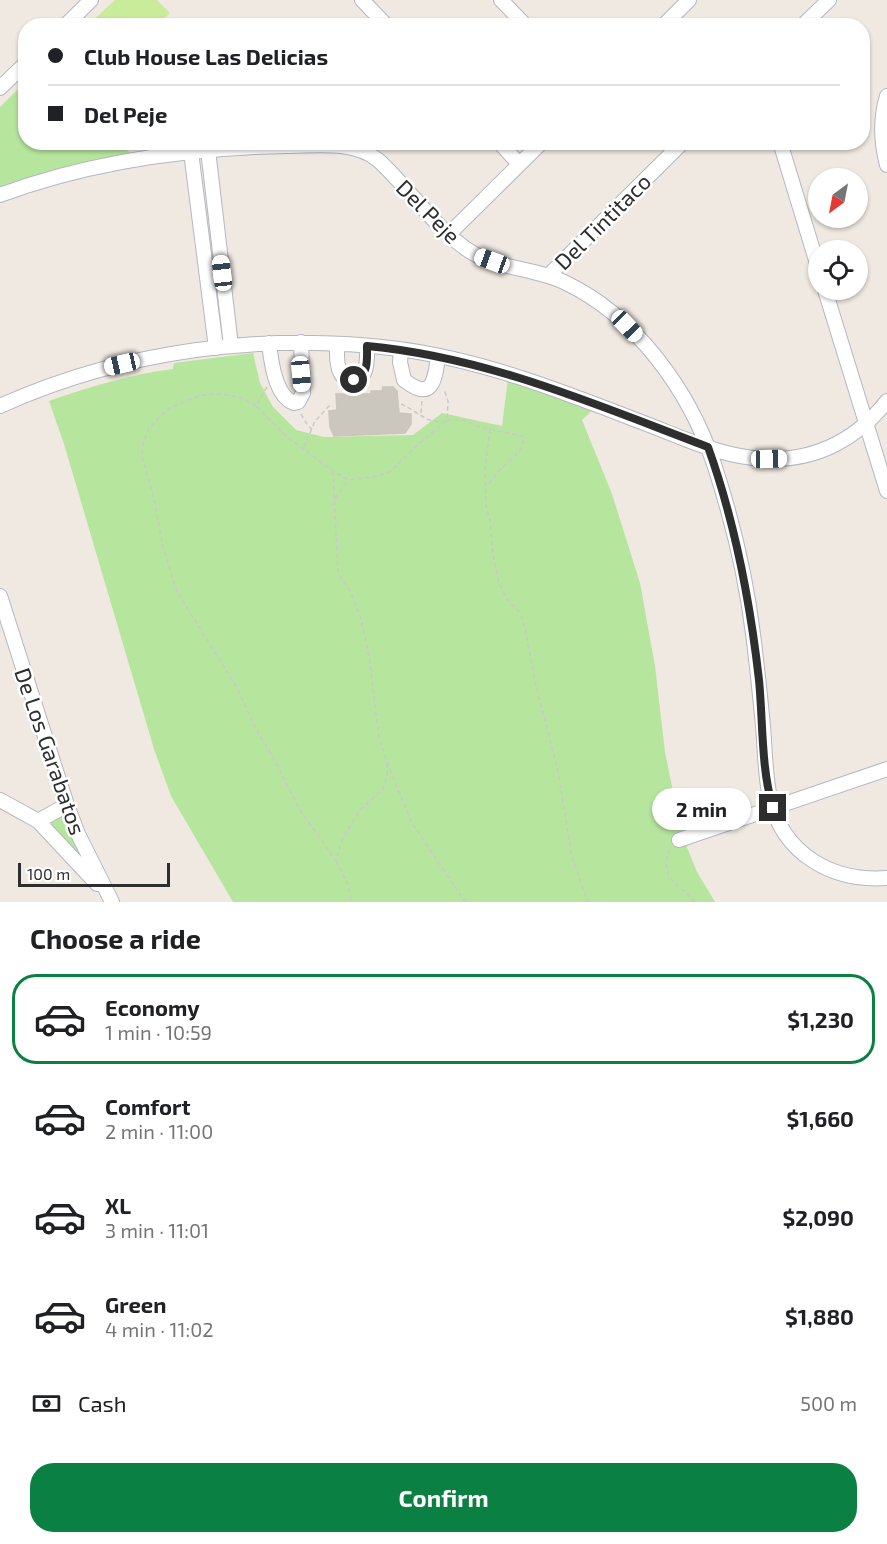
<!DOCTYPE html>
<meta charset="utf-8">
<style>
body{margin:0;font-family:"Exo 2",sans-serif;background:#f2f2f2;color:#202124;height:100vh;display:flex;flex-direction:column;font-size:22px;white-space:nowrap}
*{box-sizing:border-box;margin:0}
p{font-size:20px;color:#757577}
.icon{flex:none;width:33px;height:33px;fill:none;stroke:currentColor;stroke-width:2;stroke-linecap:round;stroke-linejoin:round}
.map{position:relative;height:902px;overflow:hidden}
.side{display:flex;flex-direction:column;background:#fff;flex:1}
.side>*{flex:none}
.banner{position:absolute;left:18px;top:18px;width:852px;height:132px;border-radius:24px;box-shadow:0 2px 4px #0004;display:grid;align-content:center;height:132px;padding:0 30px;background:#fff}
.needle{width:39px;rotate:212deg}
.fabs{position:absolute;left:808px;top:168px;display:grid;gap:12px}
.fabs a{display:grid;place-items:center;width:60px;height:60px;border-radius:50%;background:#fff;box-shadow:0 2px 4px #0004;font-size:30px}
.scale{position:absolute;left:18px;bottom:15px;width:152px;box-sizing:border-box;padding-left:6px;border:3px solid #2e2e2e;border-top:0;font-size:16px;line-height:21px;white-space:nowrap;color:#2e2e2e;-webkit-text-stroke:4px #fff;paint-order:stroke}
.end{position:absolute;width:27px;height:27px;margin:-14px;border:8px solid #2e2e2e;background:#fff;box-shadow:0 0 0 3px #fff}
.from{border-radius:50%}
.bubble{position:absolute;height:42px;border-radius:21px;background:#fff;box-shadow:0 2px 4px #0004;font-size:20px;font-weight:700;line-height:42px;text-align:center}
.car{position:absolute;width:18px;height:36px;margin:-18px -9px;border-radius:8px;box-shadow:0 0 4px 2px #0007;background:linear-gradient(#fff 24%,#345 0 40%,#fff 0 76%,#345 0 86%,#fff 0)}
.banner b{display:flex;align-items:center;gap:21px;height:57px;font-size:22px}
.banner b+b{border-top:2px solid #e0e0e0}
.banner i{width:15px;height:15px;background:#202124}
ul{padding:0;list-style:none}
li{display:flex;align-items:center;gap:18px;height:90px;margin:0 12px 9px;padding:0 18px;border:3px solid transparent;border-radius:24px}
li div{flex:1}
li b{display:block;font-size:22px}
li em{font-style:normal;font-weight:700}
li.active{border-color:#0b8043}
li>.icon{width:54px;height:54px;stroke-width:1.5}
h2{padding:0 30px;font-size:27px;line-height:72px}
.pay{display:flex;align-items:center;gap:15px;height:66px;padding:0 30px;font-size:22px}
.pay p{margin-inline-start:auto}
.cta{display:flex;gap:12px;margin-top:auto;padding:12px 30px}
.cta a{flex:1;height:69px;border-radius:24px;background:#0b8043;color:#fff;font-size:24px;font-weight:700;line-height:69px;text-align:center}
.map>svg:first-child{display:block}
.green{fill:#b6e59e}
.pitch{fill:#c9ec9a}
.building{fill:#cbc7bf;stroke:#cbc5ba;stroke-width:1.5}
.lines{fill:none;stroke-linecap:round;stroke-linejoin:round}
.minor-casing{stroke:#b4b7c1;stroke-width:16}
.path{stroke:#c9c9c9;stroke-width:1.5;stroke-dasharray:4.5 3;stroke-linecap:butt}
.minor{stroke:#fff;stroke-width:14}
.route{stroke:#2e2e2e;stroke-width:8}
.labels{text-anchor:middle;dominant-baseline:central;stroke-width:5;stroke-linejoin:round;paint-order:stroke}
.street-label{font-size:22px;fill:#2e2e2e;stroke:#fff}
</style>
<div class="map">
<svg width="887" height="902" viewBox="0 0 887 902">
<rect width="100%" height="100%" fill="#efe9e1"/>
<path class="green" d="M25 82 26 142 120 143 131 154 0 193V107Z
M253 353 260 383 273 407 296 430 324 437 413 435 442 413 502 426 508 379 593 410 582 420 612 494 640 583 655 666 665 752 682 835 697 872 715 902H233L171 796 154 749 64 444 49 401C90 387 130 374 173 369L174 363Z
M61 813 67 815 100 884 47 827 49 820Z"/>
<path class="pitch" d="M115 0H157L170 13 157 25H88Z"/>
<path class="building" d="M383 387H393L397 391 399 413 411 414V424L405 433 334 436 330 427 329 411 337 410 336 394H371V391H382Z"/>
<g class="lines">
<g class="minor-casing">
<path id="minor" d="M362 0 387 26
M501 0 526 26
M65 26 91 0
M663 26 689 0
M802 26 829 0
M0 88 26 63
M887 96C880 119 881 142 887 165
M499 142 519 164
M780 142 819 270
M208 150 231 346
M191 152 216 348
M0 195C92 161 189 148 286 146 316 146 354 140 378 160 409 188 437 231 471 252 499 269 535 268 564 282 636 316 689 390 714 464 732 519 746 577 753 634 757 665 760 695 763 726 765 750 765 775 770 798 783 855 833 882 887 878
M449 234 542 142
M548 276 683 142
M825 290 887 491
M269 343C271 361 275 396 294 403L298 402 303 393 301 342
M337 344C337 352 336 364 340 372 342 377 346 379 351 380 369 381 367 358 367 346
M401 350 400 362 404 380C432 402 435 381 438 356
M0 406C124 350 264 332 399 349 481 360 559 390 636 420 680 436 723 459 770 459 818 460 858 438 887 401
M0 596 67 805 78 834 112 902
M0 800 38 821 97 884
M38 821 67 805
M679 840 887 769"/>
</g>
<path class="path" d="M267 387 256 406 286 436 333 471 348 480 378 476 391 471 412 450 447 420 448 401 444 389
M401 404C414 409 429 425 442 421
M256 406 239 397 220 394 201 395 188 400 172 407 159 417 148 430 143 445 142 456 154 499 163 547 177 592 235 684 259 735 271 753 300 810 336 861 341 842 359 811 383 789 387 777V763
M421 413 422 400
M301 414 308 426 312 429
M447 420 461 419 480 427 523 436C525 451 512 458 503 467 497 473 492 479 487 486
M490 429 485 469 486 505 490 521 493 555 499 583 507 599 520 613 525 628 536 686 558 771 572 858 588 902
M304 447 315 421 329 406H333
M333 471 338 574 350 591 360 615 369 656 379 737 387 763 412 823 465 902
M335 499 347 481
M670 849C658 877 678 884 695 902
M336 861 348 884 352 902"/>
<use href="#minor" class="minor"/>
</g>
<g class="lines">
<path class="route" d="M354 380C369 375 367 360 367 346 487 357 597 405 708 447 735 522 750 601 759 680 763 721 761 769 773 808"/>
</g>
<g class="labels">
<g class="street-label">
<text transform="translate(429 211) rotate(45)">Del Peje</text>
<text transform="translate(602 221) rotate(-45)">Del Tintitaco</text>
<text transform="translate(51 751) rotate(71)">De Los Garabatos</text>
</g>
</g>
</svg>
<div class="fabs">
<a><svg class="needle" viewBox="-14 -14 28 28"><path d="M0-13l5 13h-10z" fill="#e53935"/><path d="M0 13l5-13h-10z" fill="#757577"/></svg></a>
<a><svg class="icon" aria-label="locate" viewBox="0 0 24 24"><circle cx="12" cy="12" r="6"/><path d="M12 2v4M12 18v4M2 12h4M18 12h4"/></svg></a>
</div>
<div class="scale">100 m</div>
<i class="end from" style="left:354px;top:380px"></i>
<i class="end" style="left:773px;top:808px"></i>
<div class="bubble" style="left:652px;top:788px;width:99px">2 min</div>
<i class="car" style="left:492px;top:261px;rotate:290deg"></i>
<i class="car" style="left:222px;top:273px;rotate:353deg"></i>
<i class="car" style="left:627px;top:326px;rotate:136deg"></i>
<i class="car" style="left:122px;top:364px;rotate:257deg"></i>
<i class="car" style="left:301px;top:374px;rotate:175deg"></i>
<i class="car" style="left:769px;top:459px;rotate:89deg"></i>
<div class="banner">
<b><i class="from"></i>Club House Las Delicias</b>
<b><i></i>Del Peje</b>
</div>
</div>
<section class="side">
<h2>Choose a ride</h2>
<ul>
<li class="active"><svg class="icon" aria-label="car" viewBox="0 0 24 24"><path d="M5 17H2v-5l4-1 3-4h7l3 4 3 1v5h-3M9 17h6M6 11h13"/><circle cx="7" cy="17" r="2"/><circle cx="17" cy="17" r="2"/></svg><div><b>Economy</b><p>1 min · 10:59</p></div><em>$1,230</em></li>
<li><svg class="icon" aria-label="car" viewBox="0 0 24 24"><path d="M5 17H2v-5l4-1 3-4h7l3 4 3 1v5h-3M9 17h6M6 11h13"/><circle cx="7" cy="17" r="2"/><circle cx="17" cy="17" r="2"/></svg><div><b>Comfort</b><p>2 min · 11:00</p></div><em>$1,660</em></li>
<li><svg class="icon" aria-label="car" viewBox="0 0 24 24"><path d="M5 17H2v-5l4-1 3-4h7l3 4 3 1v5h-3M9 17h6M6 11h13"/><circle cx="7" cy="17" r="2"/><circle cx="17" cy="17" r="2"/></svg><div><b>XL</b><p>3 min · 11:01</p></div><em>$2,090</em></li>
<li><svg class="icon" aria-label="car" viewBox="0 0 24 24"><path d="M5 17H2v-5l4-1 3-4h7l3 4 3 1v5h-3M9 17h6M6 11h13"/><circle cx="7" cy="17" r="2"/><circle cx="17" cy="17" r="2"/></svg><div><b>Green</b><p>4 min · 11:02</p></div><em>$1,880</em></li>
</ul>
<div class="pay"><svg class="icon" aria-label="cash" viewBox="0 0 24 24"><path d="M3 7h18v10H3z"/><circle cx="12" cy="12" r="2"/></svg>Cash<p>500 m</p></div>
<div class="cta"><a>Confirm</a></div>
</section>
